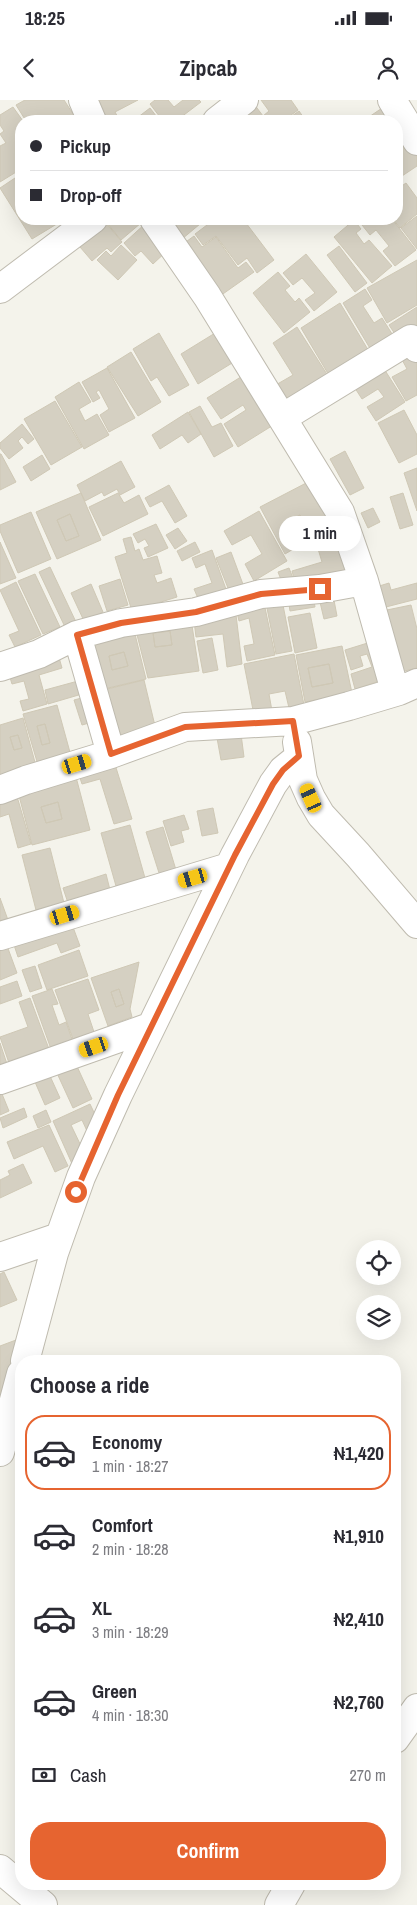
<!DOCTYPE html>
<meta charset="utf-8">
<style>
body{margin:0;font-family:"Archivo Narrow",sans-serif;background:#f2f2f3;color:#2b2b33;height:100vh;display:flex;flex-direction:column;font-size:19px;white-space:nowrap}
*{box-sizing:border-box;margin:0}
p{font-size:16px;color:#7c7c81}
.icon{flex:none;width:28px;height:28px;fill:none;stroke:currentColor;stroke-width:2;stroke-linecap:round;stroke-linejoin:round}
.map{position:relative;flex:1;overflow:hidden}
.side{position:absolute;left:15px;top:1255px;width:386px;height:535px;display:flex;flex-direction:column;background:#fff;border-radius:20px;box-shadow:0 5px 20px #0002}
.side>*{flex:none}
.top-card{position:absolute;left:15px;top:15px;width:388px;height:110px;border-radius:20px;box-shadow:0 5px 20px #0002;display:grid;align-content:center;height:110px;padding:0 15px;background:#fff}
.buttons{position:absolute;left:356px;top:1140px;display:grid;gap:10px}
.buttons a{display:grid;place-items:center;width:45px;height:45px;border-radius:50%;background:#fff;box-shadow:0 5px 20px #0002;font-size:25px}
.end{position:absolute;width:22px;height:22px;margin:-11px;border:6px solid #e66430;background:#fff;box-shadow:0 0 0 2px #fff}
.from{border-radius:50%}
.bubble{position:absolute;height:35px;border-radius:18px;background:#fff;box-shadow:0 5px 20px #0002;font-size:16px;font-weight:700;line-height:35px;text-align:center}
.car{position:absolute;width:15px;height:30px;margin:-15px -8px;border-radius:6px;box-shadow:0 0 4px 1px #0007;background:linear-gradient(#f5c518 24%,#345 0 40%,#f5c518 0 76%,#345 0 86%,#f5c518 0)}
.top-card b{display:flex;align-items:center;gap:18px;height:48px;font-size:19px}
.top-card b+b{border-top:1px solid #e1e1e2}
.top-card i{width:12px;height:12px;background:#2b2b33}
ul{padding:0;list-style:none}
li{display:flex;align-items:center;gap:15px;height:75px;margin:0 10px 8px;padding:0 5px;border:2px solid transparent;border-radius:20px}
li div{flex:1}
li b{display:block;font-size:19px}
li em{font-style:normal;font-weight:700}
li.on{border-color:#e66430}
li>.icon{width:45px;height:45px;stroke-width:1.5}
h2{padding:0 15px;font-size:22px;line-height:60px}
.pay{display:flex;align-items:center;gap:12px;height:55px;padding:0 15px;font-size:19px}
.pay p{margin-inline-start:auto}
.button{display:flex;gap:10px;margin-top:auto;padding:10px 15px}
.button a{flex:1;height:58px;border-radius:20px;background:#e66430;color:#fff;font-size:20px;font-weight:700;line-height:58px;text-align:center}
.status{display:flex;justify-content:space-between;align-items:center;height:35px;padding:0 25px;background:#fff;direction:ltr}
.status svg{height:14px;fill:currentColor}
header{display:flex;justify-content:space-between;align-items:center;height:65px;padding:0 15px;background:#fff;font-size:22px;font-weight:700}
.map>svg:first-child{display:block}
.building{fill:#d5d0c2;stroke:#cfc8b5;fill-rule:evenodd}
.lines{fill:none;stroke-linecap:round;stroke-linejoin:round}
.street-casing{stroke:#bfbbaf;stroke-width:30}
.street{stroke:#fff;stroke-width:28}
.route{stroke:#e66430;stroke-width:6}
</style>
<div class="status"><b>18:25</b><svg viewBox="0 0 49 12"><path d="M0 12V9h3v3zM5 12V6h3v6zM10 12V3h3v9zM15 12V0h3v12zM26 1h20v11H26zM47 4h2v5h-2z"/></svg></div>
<header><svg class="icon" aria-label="back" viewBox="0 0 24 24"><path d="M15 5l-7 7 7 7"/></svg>Zipcab<svg class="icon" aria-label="person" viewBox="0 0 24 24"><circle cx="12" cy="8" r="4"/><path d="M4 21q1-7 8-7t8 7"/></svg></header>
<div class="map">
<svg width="417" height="1805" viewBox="0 0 417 1805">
<rect width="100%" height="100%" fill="#f4f3eb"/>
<path class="building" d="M25 0H64L75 17 68 21H26L16 5Z
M101 0H138L115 12 120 21H104L94 4Z
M155 0H168L174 7 183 0H199L201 2 176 21H163L150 4Z
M261 0H291L298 10 283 21H233L254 4 263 16 269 11Z
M388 4 405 28 396 34V21H363Z
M13 7 23 21 21 69 0 82V46L6 43 0 34 4 31 0 25V15Z
M150 8 160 21H133Z
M299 11 306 21H285Z
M408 33 417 48V66L396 80V40Z
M21 74V119H65L32 139 0 88Z
M406 83 417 98V114L400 128 393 119H396V90Z
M417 116V149L401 128Z
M112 119H138L141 123 121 140 107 123Z
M166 119H206L182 139Z
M215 119H243L274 160 257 173 247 158 238 165 216 136 203 145 195 134Z
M360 119H392L416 150 395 166 383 151 389 146 376 130 370 135 358 120Z
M354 120 361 129 356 133 364 144 369 140 392 166 372 183 334 137Z
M106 123 122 142 111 152 107 148 92 161 80 147Z
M146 123 169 149 153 164 141 151 135 156 124 143Z
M194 136 202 147 216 137 238 168 246 162 254 172 220 196 183 144Z
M121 145 137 160 118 180 97 160 106 151 111 156Z
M339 146 367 183 355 192 327 155Z
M306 154 337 192 314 211 305 200 315 193 302 178 293 185 283 173Z
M417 160V205L387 223 367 188Z
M278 172 290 186 285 190 295 202 299 198 310 212 284 233 253 193Z
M365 189 372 200 363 206 374 223 382 218 394 237 371 250 343 203Z
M340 203 370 253 330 277 301 228Z
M417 207V245L397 237 389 225Z
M297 227 330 279 287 306 274 286 293 275 273 243Z
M220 230 237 260 198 284 181 254Z
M159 233 189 285 169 296 157 277 151 281 133 249Z
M131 252 161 302 138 316 107 267Z
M417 252V295L406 301 392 277 407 269 399 254Z
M381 264 405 302 376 321 367 307 384 297 378 289 362 299 351 282Z
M107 268 135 318 109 332 100 315 109 309 99 290 96 292 100 298 93 302 82 282Z
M244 275 275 324 238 347 224 324 246 310 243 305 221 319 207 298Z
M79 282 91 302 79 309 85 321 97 314 109 335 84 349 55 297Z
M55 301 82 347 51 365 24 319Z
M200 306 212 327 221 323 233 346 214 357 189 312Z
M404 310 417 335V354L399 363 378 323Z
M188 312 201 334 188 343 182 335 160 349 152 335Z
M22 324 34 339 28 344 22 337 18 341 23 348 9 359 0 348V343Z
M345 351 364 388 350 395 330 359Z
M0 354H1L16 382 0 390Z
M42 355 50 369 31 381 23 367Z
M121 361 135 387 120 395 117 389 104 396 102 392 85 401 77 385Z
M417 368V411L404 373Z
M310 381 334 425 285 454 260 407ZM300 415 303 421 290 428 287 422Z
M169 385 187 416 175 423 162 401 150 407 145 398Z
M81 393 101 440 57 459 36 412ZM70 414 79 436 66 441 57 420Z
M118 393 124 403 139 395 148 414 103 436 89 407Z
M403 393 413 425 400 429 390 397Z
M373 408 380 422 368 428 361 413Z
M259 411 287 461 254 481 245 464 262 454 251 435 232 445 224 431Z
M31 412 51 459 18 473 0 431V425Z
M70 414 79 436 66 441 57 420Z
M300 415 303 421 290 428 287 422Z
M156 424 168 448 148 457 144 448 149 446 145 439 138 443 133 434Z
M334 427 348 471 296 486 292 471 322 462 315 439Z
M178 428 187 441 175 449 166 435Z
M131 437 135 451 139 449 143 460 157 456 162 473 154 475 157 483 171 478 177 497 132 511 115 457 127 453 123 439Z
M0 442 16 478 0 484Z
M195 442 200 452 182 461 177 451Z
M212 450 227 492 200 503 194 489 212 483 205 464 196 468 192 458Z
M231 452 244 487 230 493 216 458Z
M50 467 76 522 65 527 39 472Z
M289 468 293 478 282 482 278 472Z
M35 474 60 527 43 534 18 481Z
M120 479 128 505 107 511 99 486Z
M16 482 41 535 15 547 9 535 19 531 0 490Z
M389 483 391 490 417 483V499L382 508 376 487Z
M91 484 103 512 84 521 71 493Z
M313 494 315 507 290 511 288 498Z
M333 495 337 516 324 519 319 498Z
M282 500 292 551 276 554 266 503Z
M264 503 275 555 247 561 244 546 254 544 249 518 239 521 236 508Z
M411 505 417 529V568L396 573 382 511Z
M310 513 317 548 295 553 288 517Z
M236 515 242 564 227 567 223 534 196 537 194 521Z
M191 519 199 571 148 578 135 527ZM170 531 172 545 155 547 153 533Z
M133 526 146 579 100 590 87 538ZM124 552 128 566 112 570 109 556Z
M170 531 172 545 155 547 153 533Z
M212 538 218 570 203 573 197 541Z
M374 541 386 579 355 589 351 574 372 567 367 554 360 556 363 566 351 570 345 550Z
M342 546 352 593 305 602 296 555ZM329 564 333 583 312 587 308 568Z
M124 552 128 566 112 570 109 556Z
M58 554 62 568 39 575 47 604 23 611 20 601 29 599 24 581 12 584 8 571Z
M294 554 304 605 289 608 285 591 269 594 272 611 254 615 244 564Z
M329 564 333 583 312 587 308 568Z
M144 580 156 630 111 640 99 591Z
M78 581 82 594 48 604 45 590Z
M89 596 96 621 82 625 74 600Z
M57 605 71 656 38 665 23 614ZM45 624 50 643 42 645 37 626Z
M23 618 36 666 0 676V625ZM18 635 22 648 14 650 10 637Z
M45 624 50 643 42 645 37 626Z
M241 634 244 657 221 660 217 638Z
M18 635 22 648 14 650 10 637Z
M113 658 132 719 114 724 100 679 82 684 77 669Z
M76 677 90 730 32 745 18 692ZM58 702 62 719 46 723 41 707Z
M16 693 31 744 18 748 9 714 0 717V698Z
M58 702 62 719 46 723 41 707Z
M213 708 218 733 202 736 197 711Z
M184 715 189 729 181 731 184 742 171 746 163 721Z
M130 725 145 778 116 786 101 733Z
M163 727 176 770 160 776 146 732Z
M50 748 64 803 36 810 22 755Z
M106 774 110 790 68 803 63 788Z
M0 798 8 820 0 823Z
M70 819 80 846 61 853 57 843 18 857 12 839Z
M6 843 17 873 0 880V846Z
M79 850 88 876 47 890 38 865Z
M139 862 130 909 132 917 108 926 91 878ZM119 889 124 904 116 907 111 892Z
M35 866 42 888 30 892 22 870Z
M88 879 99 910 88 914 94 932 73 939 55 890Z
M17 881 22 896 0 904V887Z
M52 889 58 904 52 905 59 925 66 922 73 942 51 949 32 896Z
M119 889 124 904 116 907 111 892Z
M30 898 49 949 9 963 0 937 28 927 19 902Z
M0 943 7 964 0 967Z
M75 962 92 999 73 1008 56 971Z
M50 976 60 998 45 1005 35 982Z
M0 989 9 1011 0 1015Z
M90 1004 100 1025 87 1031 82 1020 71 1025 82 1048 73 1066 53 1021Z
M24 1008 27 1017 3 1028 0 1018Z
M46 1010 51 1022 38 1028 33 1016Z
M49 1025 68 1066 55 1072 43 1046 14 1059 7 1042Z
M23 1064 32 1083 0 1098V1080L10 1075 8 1071Z
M4 1172 17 1200 0 1207V1174Z
M16 1240 19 1247 0 1302V1246Z"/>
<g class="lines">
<g class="street-casing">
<path id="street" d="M83 0 92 21
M392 0 417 41
M217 21 244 0
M154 119 207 196 340 412 364 481
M0 189 93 119
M282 318 411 239 417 248
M77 535 111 654
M0 567 39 554 77 535 121 523 196 512 261 494 320 489 364 481 395 591
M297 642 303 680 311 698 321 715 358 755 417 824
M0 690 26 680 111 654 185 627 293 621 349 606 399 591 417 583
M0 836 229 767
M0 980 150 927
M0 1157 59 1137
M25 1261 54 1153 81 1077 118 995 235 755 273 684 283 670 299 657
M0 1352 21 1274
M395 1639 417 1608
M0 1769 43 1805
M279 1805 291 1784"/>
</g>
<use href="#street" class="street"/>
</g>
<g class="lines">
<path class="route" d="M76 1092 118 995 235 755 273 684 283 670 299 656 293 621 185 627 111 654 77 535 121 523 196 512 261 494 320 489"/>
</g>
</svg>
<div class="buttons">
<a><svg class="icon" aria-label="locate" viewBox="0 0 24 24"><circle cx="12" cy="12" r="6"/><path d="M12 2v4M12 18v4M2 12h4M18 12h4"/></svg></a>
<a><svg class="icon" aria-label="layers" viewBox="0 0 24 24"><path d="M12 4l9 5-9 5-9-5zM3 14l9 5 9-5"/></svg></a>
</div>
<i class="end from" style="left:76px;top:1092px"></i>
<i class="end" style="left:320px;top:489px"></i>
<div class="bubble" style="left:279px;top:416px;width:82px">1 min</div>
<i class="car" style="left:77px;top:664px;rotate:73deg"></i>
<i class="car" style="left:311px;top:698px;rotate:336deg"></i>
<i class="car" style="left:193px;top:778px;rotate:254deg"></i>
<i class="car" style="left:65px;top:815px;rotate:73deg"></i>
<i class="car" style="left:94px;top:947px;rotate:251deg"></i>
<div class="top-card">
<b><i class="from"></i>Pickup</b>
<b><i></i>Drop-off</b>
</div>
<section class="side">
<h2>Choose a ride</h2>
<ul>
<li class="on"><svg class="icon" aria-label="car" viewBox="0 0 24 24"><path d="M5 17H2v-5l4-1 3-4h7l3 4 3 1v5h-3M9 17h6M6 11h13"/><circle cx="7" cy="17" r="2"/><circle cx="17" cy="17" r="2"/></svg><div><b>Economy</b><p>1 min · 18:27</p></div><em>₦1,420</em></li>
<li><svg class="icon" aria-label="car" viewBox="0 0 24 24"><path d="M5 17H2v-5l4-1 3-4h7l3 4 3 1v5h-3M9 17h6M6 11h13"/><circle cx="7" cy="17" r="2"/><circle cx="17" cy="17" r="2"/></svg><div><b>Comfort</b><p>2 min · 18:28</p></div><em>₦1,910</em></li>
<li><svg class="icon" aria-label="car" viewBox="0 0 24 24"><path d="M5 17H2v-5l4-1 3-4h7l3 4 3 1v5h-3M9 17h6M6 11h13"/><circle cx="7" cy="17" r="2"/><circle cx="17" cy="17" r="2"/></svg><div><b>XL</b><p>3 min · 18:29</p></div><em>₦2,410</em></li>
<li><svg class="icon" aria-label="car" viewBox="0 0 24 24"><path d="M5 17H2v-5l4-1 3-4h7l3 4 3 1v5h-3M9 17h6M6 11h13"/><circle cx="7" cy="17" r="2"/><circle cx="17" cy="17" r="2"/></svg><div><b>Green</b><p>4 min · 18:30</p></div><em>₦2,760</em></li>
</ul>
<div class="pay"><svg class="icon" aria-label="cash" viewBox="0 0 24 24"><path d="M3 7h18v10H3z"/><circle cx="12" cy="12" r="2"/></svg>Cash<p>270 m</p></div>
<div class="button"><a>Confirm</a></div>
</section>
</div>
